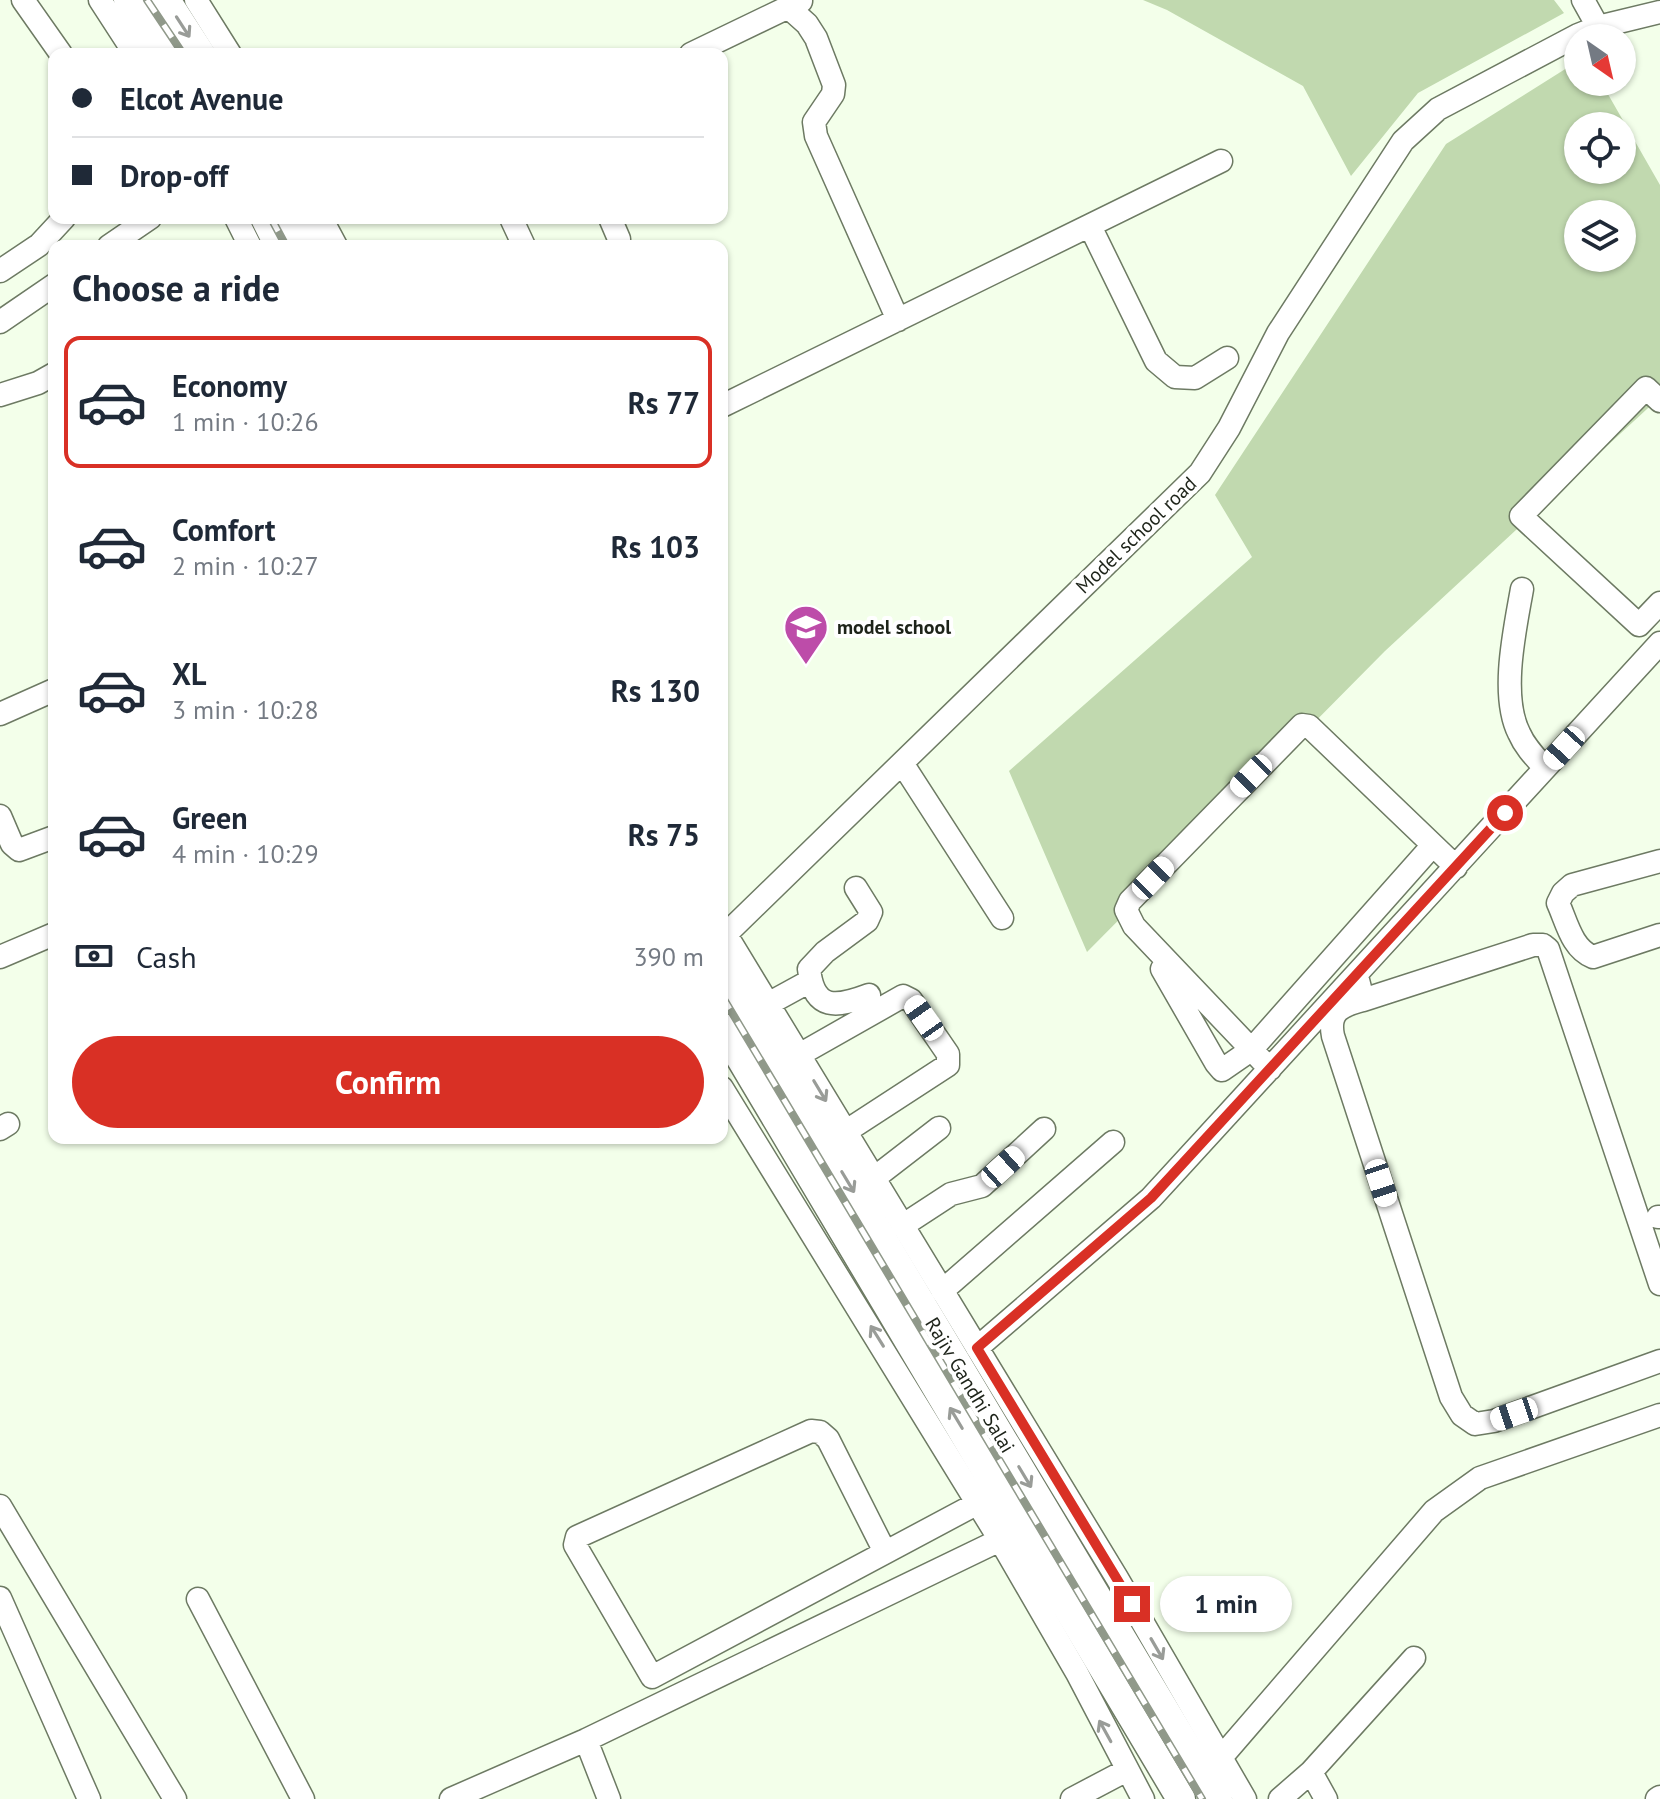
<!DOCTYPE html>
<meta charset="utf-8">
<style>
body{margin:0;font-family:"PT Sans",sans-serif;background:#f6f6f7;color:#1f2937;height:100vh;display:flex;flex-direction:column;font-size:30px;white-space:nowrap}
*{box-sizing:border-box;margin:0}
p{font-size:26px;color:#747a83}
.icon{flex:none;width:44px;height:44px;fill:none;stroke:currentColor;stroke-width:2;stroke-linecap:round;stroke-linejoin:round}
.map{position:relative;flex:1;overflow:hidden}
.drawer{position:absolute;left:48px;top:240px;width:680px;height:904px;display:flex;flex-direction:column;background:#fff;border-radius:16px;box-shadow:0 2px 6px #0004}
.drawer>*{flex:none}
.top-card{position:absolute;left:48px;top:48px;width:680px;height:176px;border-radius:16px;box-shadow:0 2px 6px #0004;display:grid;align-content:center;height:176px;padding:0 24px;background:#fff}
.needle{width:52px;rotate:146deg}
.tools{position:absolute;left:1564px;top:24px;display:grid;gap:16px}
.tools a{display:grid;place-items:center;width:72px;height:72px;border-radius:50%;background:#fff;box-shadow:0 2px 6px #0004;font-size:40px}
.end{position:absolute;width:36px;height:36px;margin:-18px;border:10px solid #d93025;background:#fff;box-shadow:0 0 0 4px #fff}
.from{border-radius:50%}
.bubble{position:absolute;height:56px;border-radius:28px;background:#fff;box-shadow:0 2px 6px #0004;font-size:26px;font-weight:800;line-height:56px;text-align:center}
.car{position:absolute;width:24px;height:48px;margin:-24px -12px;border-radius:10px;box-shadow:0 0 6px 2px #0007;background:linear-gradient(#fff 24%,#345 0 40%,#fff 0 76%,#345 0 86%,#fff 0)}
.top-card b{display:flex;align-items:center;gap:28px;height:76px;font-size:30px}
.top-card b+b{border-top:2px solid #e0e1e3}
.top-card i{width:20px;height:20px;background:#1f2937}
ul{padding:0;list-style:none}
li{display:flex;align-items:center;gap:24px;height:132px;margin:0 16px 12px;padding:0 8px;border:4px solid transparent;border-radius:16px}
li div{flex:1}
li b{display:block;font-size:30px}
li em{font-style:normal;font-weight:800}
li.active{border-color:#d93025}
li>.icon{width:72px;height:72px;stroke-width:1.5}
h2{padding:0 24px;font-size:36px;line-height:96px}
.pay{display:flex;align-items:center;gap:20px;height:88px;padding:0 24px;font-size:30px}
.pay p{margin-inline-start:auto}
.button{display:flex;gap:16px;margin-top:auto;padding:16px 24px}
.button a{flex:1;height:92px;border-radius:48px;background:#d93025;color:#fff;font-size:32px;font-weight:800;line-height:92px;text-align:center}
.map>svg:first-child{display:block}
.green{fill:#c1d9af;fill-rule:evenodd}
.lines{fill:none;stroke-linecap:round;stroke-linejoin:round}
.minor-casing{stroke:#6d7a63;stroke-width:25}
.major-casing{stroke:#6d7a63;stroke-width:31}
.minor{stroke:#fff;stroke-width:22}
.major{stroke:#fff;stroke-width:28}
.rail-casing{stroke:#90998a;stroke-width:8}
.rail{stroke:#fff;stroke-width:5;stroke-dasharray:15;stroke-linecap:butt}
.oneway{stroke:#999c98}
.route{stroke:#d93025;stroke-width:10}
.labels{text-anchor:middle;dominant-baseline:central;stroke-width:8;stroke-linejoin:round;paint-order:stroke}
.street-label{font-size:20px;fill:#1d2319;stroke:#fff}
.poi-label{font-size:20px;font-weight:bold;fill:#1d2319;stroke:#fff;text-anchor:start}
</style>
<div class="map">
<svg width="1660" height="1799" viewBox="0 0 1660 1799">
<rect width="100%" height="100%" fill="#f3ffea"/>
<path class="green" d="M1143 0H1554L1564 13 1418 93 1351 176 1303 86 1167 10Z
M1578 61V82H1601L1660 185V397L1385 651 1087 952 1009 771 1252 557 1215 495 1446 144ZM1578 126H1622V170H1578ZM1578 214H1622V258H1578Z"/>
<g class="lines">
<g class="minor-casing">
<path id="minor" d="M23 0 61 54
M100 0 135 54
M196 0 230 54
M1583 0 1598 27
M788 7 807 24 816 38 834 85 833 94 814 122 816 136 898 320
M691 54 801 1
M236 218 250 246
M321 218 336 246
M511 218 524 246
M610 218 619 239 618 246
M1090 226 1156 361 1175 377 1195 378 1227 358
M109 246 150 218
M0 271 39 245 64 218
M0 322 54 285
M0 395 38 383 54 374
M1660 401 1646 388 1521 516 1639 625 1660 603
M722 406 1221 161
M1522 589C1515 629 1500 695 1519 733 1525 747 1535 757 1545 768
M0 714 54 690
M902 763 1002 918
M0 816 12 844 19 850 54 837
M1660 861 1572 885 1563 893 1558 903C1567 923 1572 949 1593 957L1660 935
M856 888 871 912 867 921 825 952 809 969C814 1012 837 1007 869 995
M722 928 1117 1578 1245 1799
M722 938 1200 473 1229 428 1278 333 1403 141 1438 109 1578 35 1598 27 1660 12
M0 957 54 934
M1162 969 1216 1063 1222 1070 1251 1050 1433 845
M1357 976 1363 1000C1341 1006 1328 1011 1333 1036L1451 1397 1462 1415 1475 1424 1494 1421 1660 1361
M1363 1000 1533 945H1543L1548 949 1660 1284
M768 1004 810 981
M799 1055 903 996 911 1000 948 1054V1065L845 1132
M1270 1069 1134 926 1126 910 1130 901 1302 725 1309 726 1456 867
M722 1088 1000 1540 1077 1673 1143 1799
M0 1129 8 1124
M873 1179 939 1128
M1658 1217H1660
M902 1226 951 1194 982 1186 1044 1129
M942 1291 1113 1142
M977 1348 1151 1198 1660 643
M0 1506 175 1799
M885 1552 828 1439 820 1432 811 1431 577 1537 575 1545 652 1677 978 1503
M0 1598 89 1799
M198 1599 303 1799
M586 1740 609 1799
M1212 1768 1434 1511 1480 1478 1660 1415
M1311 1772 1326 1799
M451 1799 586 1740 1000 1540
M1072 1799 1127 1770
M1280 1799 1311 1772 1414 1658
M1657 1799 1660 1797"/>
</g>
<g class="major-casing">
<path id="major" d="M128 0 163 54
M166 0 201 54
M265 218 279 246
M294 218 309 246
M722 971 1218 1799
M722 1027 1181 1799"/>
</g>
<use href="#minor" class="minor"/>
<use href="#major" class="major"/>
<g class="rail-casing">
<path id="rail" d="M147 0 183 54
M271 218 286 246
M722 996 1202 1799"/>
</g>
<use href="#rail" class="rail"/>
</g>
<defs><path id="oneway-shaft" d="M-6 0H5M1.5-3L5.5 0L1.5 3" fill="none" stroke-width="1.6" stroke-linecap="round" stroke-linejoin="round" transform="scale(2)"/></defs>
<g class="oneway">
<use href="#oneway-shaft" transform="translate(183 27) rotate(57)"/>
<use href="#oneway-shaft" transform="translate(820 1091) rotate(59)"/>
<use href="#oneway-shaft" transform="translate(848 1182) rotate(59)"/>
<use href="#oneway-shaft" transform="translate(877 1336) rotate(-122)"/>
<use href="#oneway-shaft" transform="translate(956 1418) rotate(-121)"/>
<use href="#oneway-shaft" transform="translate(1025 1477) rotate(59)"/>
<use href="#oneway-shaft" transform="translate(1157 1649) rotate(60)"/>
<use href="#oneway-shaft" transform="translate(1105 1731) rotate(-119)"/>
</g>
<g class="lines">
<path class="route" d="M1132 1604 977 1348 1151 1198 1505 813"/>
</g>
<defs>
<g id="school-pin" transform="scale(2.3)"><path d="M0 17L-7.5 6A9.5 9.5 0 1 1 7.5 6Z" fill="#bd4ca9" stroke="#fff"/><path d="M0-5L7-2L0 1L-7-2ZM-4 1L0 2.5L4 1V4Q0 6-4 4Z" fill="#fff"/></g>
</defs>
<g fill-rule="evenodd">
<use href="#school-pin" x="806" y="627"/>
</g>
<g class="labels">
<g class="street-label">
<text transform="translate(1136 535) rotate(-44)">Model school road</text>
<text transform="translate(970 1385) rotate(59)">Rajiv Gandhi Salai</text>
</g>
<g class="poi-label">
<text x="837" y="627">model school</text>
</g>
</g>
</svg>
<div class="tools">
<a><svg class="needle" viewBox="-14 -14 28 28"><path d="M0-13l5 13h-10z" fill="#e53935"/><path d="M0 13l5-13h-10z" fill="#747a83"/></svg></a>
<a><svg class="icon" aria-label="locate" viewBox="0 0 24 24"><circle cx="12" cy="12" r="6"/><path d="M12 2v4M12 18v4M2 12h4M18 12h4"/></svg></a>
<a><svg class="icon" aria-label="layers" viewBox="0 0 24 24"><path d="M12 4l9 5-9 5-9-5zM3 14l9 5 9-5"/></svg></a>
</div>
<i class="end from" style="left:1505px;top:813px"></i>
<i class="end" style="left:1132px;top:1604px"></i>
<div class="bubble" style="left:1160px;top:1576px;width:132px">1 min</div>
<i class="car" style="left:1564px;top:748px;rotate:222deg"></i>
<i class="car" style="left:1251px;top:776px;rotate:224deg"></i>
<i class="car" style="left:1153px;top:878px;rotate:44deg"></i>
<i class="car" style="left:924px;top:1018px;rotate:325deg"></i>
<i class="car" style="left:1003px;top:1167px;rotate:48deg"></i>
<i class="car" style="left:1381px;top:1183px;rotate:162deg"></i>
<i class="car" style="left:1514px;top:1414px;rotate:251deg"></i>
<div class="top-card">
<b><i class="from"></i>Elcot Avenue</b>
<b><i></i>Drop-off</b>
</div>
<section class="drawer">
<h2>Choose a ride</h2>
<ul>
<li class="active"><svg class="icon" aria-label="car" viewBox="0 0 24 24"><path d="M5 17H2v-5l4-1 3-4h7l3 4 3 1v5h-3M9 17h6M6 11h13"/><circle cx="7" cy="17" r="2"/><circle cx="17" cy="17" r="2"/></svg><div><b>Economy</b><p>1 min · 10:26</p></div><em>Rs 77</em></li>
<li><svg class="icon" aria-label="car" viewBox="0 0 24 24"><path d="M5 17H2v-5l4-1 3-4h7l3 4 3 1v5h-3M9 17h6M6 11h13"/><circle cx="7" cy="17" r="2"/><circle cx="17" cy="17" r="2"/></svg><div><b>Comfort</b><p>2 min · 10:27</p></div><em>Rs 103</em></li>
<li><svg class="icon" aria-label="car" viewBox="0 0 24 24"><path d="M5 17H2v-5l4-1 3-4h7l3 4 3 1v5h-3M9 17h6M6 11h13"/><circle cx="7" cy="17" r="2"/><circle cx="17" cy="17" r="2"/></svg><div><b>XL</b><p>3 min · 10:28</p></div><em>Rs 130</em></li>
<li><svg class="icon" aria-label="car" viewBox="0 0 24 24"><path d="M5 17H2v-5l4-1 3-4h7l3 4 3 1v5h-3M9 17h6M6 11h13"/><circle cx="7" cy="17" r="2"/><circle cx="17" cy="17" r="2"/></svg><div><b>Green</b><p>4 min · 10:29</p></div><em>Rs 75</em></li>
</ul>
<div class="pay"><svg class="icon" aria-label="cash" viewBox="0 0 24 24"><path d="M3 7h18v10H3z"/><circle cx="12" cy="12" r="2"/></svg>Cash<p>390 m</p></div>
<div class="button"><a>Confirm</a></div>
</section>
</div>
